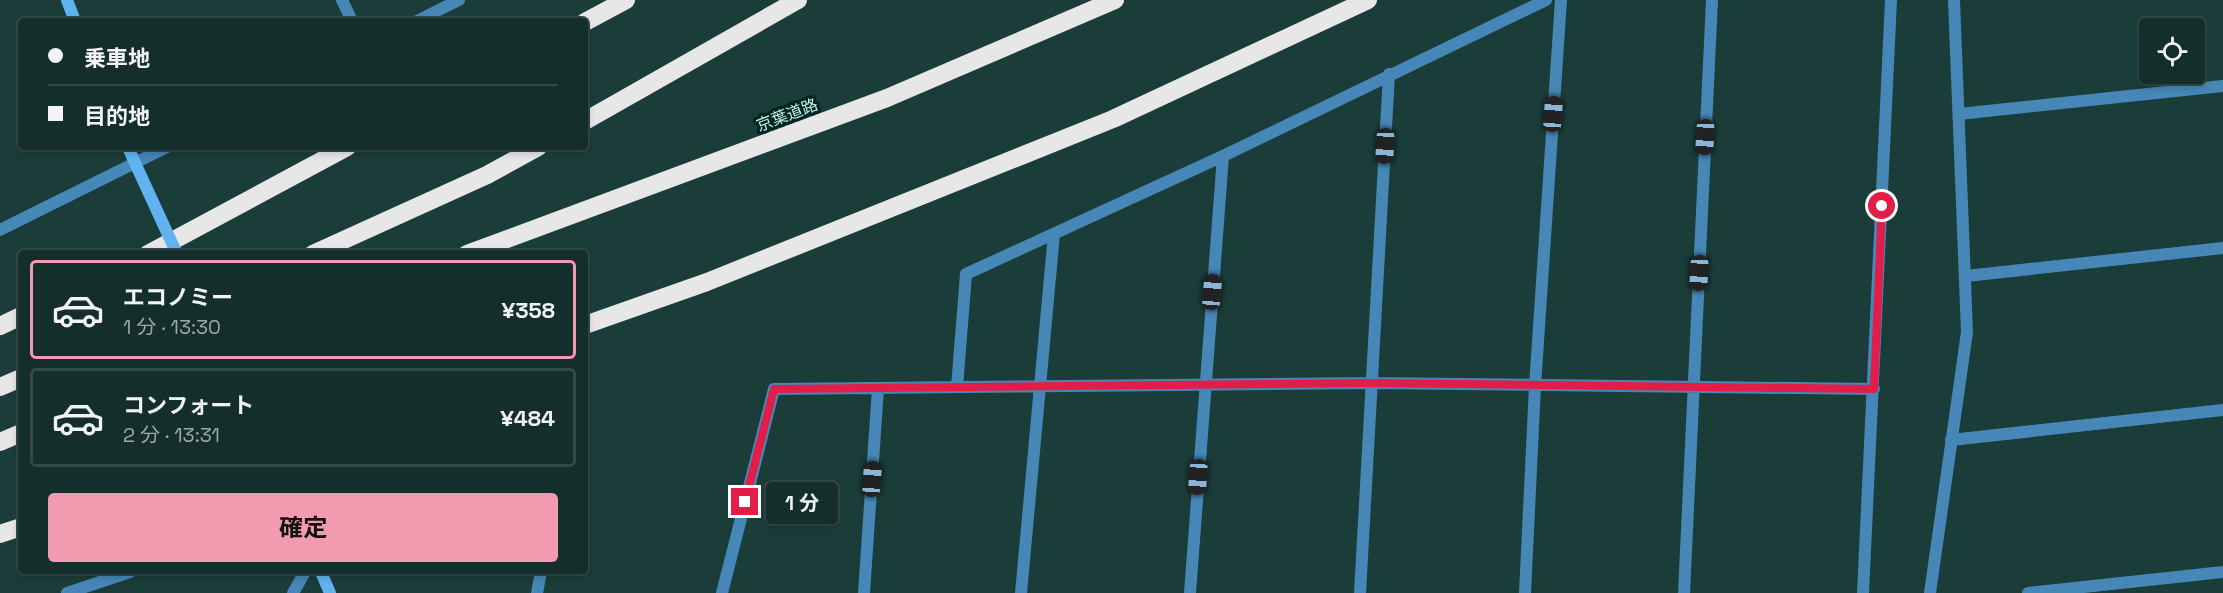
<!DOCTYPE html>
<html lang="ja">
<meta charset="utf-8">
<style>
body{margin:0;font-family:"Space Grotesk","Noto Sans JP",sans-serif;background:#1d3633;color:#f1f3f6;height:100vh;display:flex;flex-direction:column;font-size:22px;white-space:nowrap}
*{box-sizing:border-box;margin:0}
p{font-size:20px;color:#9da8a9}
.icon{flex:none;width:33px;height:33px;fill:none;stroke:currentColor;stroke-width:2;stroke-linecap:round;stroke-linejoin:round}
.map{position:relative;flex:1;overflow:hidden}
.side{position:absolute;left:18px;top:250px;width:570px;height:324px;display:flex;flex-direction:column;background:#142e2b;border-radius:6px;box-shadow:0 3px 9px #0003,0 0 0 2px #334a47}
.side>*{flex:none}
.guide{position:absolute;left:18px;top:18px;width:570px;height:132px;border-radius:6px;box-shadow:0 3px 9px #0003,0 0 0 2px #334a47;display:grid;align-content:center;height:132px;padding:0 30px;background:#142e2b}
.tools{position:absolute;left:2139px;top:18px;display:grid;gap:12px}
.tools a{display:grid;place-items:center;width:66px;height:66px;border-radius:6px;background:#142e2b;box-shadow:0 3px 9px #0003,0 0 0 2px #334a47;font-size:30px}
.end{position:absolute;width:27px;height:27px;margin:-14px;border:8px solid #e11d48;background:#fff;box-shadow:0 0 0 3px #fff}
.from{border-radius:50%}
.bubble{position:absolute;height:42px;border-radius:6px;background:#142e2b;box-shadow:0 3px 9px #0003,0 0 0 2px #334a47;font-size:20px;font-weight:700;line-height:42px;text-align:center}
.car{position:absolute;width:18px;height:36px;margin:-18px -9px;border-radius:8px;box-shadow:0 0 4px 2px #0007;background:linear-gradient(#222 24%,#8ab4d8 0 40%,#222 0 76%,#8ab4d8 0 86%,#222 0)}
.guide b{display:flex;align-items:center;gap:21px;height:57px;font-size:22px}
.guide b+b{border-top:2px solid #334a47}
.guide i{width:15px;height:15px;background:#f1f3f6}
ul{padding:10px 0 0;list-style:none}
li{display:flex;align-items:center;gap:18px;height:99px;margin:0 12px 9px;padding:0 18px;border:3px solid #334a47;border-radius:6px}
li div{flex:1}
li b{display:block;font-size:22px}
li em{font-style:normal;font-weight:700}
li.on{border-color:#f29aaf}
li>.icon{width:54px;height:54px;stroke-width:1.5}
.button{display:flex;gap:12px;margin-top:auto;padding:12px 30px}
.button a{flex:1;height:69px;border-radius:6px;background:#f29aaf;color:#111;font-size:24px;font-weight:700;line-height:69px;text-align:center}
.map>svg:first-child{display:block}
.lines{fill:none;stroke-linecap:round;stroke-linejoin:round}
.street{stroke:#4687b8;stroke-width:12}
.secondary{stroke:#60b2f1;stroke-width:12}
.highway{stroke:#e7e7e7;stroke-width:18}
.secondary-bridge{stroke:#60b2f1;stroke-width:12}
.route{stroke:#e11d48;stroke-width:8}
.labels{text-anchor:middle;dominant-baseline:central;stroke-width:6;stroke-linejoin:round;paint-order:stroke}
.street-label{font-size:16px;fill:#c2f2ea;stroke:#002420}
</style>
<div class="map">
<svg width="2223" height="593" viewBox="0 0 2223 593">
<rect width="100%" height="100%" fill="#1b3d39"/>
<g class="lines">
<path class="street" d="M342 0 352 21
M417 21 459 0
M1959 114 2223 86
M0 230 167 147
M1966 276 2223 248
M957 387 966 274 1223 156 1546 0
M1951 440 2223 410
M67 593 130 572
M293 593 305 572
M537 593 541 572
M722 593 774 389 1371 383 1874 389
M864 593 878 388
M1021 593 1054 234
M1190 593 1223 156
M1360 593 1389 74
M1525 593 1535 386 1561 0
M1684 593 1712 0
M1863 593 1891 0
M1930 593 1967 332 1954 0
M2028 593 2223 572"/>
<path class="secondary" d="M67 0 75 21
M128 147 135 163
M321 572 330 593"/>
<path class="highway" d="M585 22 626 0
M585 121 798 0
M148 254 347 147
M313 254 487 175 538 147
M467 254 887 98 1115 0
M585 325 707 282 1113 119 1368 0
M0 326 21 316
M0 387 21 378
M0 442 21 433
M0 534 21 527"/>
<path class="secondary-bridge" d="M135 163 177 254"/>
</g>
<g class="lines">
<path class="route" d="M745 502 774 389 1371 383 1874 389 1882 206"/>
</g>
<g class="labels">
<g class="street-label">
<text transform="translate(787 115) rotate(-21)">京葉道路</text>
</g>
</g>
</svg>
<div class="tools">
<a><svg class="icon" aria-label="locate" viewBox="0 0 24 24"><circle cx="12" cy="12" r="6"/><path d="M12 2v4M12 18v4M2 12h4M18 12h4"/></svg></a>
</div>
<i class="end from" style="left:1882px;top:206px"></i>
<i class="end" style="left:745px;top:502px"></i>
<div class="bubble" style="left:766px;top:482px;width:72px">1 分</div>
<i class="car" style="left:1553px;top:114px;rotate:4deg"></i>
<i class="car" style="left:1705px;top:137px;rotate:183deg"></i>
<i class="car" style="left:1385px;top:146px;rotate:183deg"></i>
<i class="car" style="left:1699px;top:273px;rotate:183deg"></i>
<i class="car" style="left:1212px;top:292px;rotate:5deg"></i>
<i class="car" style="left:1198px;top:477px;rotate:184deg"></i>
<i class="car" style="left:872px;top:479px;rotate:4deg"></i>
<div class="guide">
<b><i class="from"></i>乗車地</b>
<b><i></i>目的地</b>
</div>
<section class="side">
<ul>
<li class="on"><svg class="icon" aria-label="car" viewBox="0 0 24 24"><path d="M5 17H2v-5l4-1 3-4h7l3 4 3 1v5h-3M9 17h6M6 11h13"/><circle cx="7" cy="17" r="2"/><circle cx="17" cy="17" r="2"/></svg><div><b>エコノミー</b><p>1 分 · 13:30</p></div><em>¥358</em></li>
<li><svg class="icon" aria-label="car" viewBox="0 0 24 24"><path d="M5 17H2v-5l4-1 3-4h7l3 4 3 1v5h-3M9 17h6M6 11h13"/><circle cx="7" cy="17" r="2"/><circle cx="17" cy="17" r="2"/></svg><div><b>コンフォート</b><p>2 分 · 13:31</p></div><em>¥484</em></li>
</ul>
<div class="button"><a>確定</a></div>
</section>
</div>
